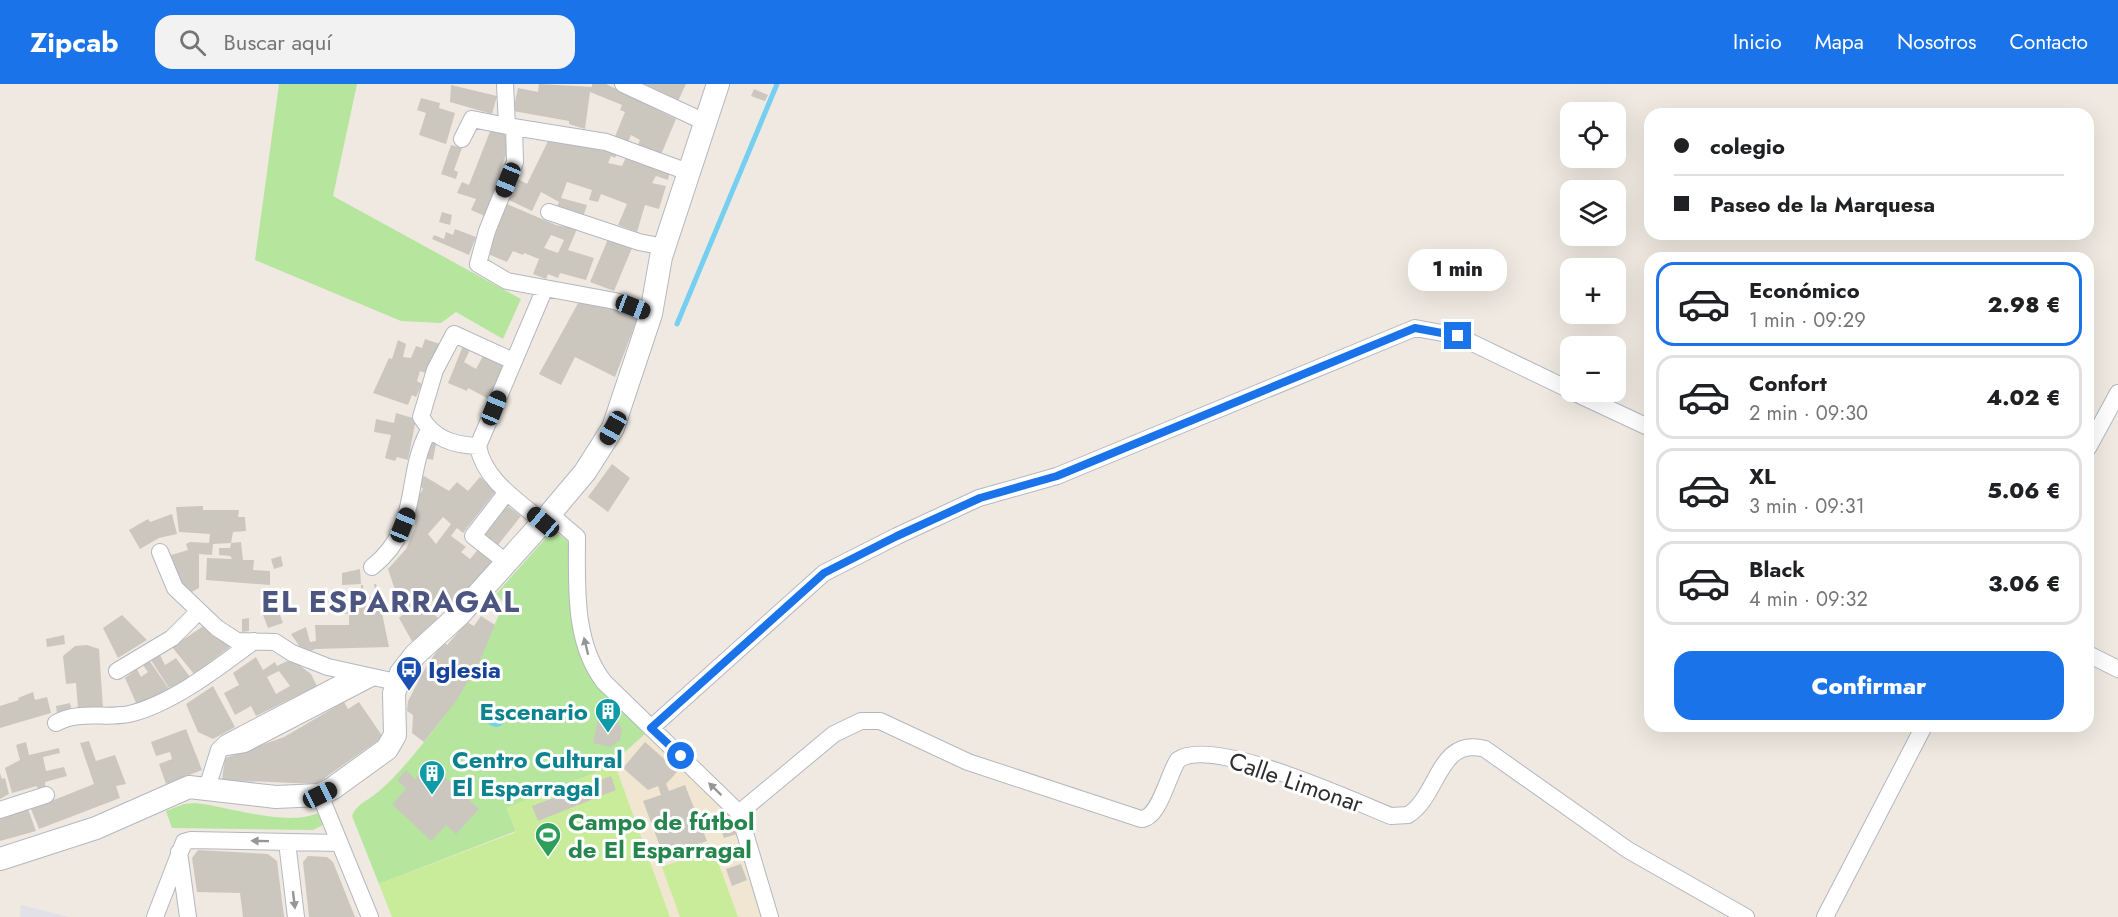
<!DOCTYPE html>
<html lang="es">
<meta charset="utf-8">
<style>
body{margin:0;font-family:Jost,sans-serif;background:#f2f2f2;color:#202124;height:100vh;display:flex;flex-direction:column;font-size:22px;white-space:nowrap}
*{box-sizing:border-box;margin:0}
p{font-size:20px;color:#757577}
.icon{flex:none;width:33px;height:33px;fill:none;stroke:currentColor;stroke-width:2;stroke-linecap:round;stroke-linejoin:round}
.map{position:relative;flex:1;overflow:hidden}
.sheet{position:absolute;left:1644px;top:168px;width:450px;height:480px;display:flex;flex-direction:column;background:#fff;border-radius:18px;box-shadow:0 6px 24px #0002}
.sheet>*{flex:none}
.banner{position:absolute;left:1644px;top:24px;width:450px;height:132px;border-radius:18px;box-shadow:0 6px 24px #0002;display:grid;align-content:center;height:132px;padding:0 30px;background:#fff}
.fabs{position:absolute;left:1560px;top:18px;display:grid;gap:12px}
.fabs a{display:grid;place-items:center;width:66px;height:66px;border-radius:12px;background:#fff;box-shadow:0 6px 24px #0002;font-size:30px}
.end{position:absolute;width:27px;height:27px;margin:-14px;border:8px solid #1a73e8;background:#fff;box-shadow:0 0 0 3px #fff}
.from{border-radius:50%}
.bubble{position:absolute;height:42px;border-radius:18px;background:#fff;box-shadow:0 6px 24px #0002;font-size:20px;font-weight:800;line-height:42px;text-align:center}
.car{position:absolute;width:18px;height:36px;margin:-18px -9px;border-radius:8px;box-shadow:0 0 4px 2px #0007;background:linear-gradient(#222 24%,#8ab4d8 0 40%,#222 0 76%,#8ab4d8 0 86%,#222 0)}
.banner b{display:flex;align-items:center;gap:21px;height:57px;font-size:22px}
.banner b+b{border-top:2px solid #e0e0e0}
.banner i{width:15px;height:15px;background:#202124}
ul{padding:10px 0 0;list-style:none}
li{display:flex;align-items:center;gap:18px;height:84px;margin:0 12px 9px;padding:0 18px;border:3px solid #e0e0e0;border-radius:18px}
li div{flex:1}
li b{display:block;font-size:22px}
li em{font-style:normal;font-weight:800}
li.current{border-color:#1a73e8}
li>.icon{width:54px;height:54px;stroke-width:1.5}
.button{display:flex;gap:12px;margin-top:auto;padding:12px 30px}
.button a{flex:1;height:69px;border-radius:18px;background:#1a73e8;color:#fff;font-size:24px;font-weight:800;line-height:69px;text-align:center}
header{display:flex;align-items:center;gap:36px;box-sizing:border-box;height:84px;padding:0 30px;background:#1a73e8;color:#fff}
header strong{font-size:28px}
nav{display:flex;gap:33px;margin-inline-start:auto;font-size:21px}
.search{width:420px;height:54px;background:#f2f2f2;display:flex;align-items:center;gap:15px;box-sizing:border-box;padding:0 21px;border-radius:18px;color:#757577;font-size:22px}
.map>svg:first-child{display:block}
.industrial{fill:#e3e1e8}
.education{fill:#f0e6d1}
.green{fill:#b6e59e}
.pitch{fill:#c9ec9a}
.water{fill:#75cff0}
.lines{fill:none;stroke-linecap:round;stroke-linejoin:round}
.stream{stroke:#75cff0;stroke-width:5}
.building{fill:#cbc7bf;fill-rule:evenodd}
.pedestrian-casing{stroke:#b4b7c1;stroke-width:14}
.minor-casing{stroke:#b4b7c1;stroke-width:18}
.secondary-casing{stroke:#b4b7c1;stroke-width:24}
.pedestrian{stroke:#fff;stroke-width:12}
.minor{stroke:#fff;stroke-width:16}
.secondary{stroke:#fff;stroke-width:22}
.oneway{fill:#969696}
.route{stroke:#1a73e8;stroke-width:8}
.labels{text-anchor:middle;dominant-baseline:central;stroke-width:6;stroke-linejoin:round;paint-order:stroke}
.transit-label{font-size:24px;font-weight:bold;fill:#164399;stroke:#fff;text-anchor:start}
.culture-label{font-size:24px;font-weight:bold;fill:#0d838f;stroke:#fff;text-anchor:end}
.street-label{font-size:24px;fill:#2e2e2e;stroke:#fff}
.leisure-label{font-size:24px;font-weight:bold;fill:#27864d;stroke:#fff;text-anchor:start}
.district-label{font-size:30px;font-weight:bold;letter-spacing:1.5px;fill:#4d5680;stroke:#fff}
</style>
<header>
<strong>Zipcab</strong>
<div class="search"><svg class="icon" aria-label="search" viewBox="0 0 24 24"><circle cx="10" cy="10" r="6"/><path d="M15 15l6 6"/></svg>Buscar aquí</div>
<nav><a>Inicio</a><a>Mapa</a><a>Nosotros</a><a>Contacto</a></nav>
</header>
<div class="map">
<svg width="2118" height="833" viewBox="0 0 2118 833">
<rect width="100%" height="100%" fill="#efe9e1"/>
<path class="industrial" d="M21 821 69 833H20Z"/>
<path class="education" d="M646 649 727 725 763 833H670L614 678Z"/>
<path class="green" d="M279 0H357L333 112 521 215 503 255 456 228 441 239 401 237 255 176Z
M553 446 569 458C571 508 567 562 600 604 613 620 631 634 646 649L607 684 507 724 516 747 379 800 352 732C356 720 369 716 378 708 395 694 411 674 425 657 463 611 481 573 504 519L496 510Z
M196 719C230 723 287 743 318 729L323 741 313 746 172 744 166 727 184 720Z"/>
<path class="pitch" d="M614 678 670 833H392L379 800 516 748 506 724 607 684Z
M713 764 738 833H680L662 783Z"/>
<path class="water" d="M486 633a10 10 0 1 1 20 0a10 10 0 1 1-20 0Z"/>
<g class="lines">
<path class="stream" d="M677 240 777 0"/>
</g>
<path class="building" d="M539 0 592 3V0H606L676 35 660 73 637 63 640 56 631 51 628 58 614 55 625 28 620 26 622 21 590 8 585 45 569 40V37L513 27 518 4 538 8Z
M645 0H686L678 17Z
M451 1 497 12 492 30 450 18Z
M754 5 768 11 765 17 751 12Z
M421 14 440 19 439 24 455 29 446 60 419 51 426 29 417 26Z
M491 45 509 52 508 66 500 87 506 90 489 134 471 126 476 115 457 109 462 98 469 101Z
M549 55 581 59 603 67 604 63 618 67 615 74 611 72 608 79 622 82 627 71 670 86 668 96 656 92 652 99 666 102 659 125 645 121 637 148 618 141 627 120 601 110 598 118 589 116 592 106 567 98 561 114 587 121 582 136 555 128 559 118 541 108 532 127 507 115 516 94 527 100Z
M451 61 462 64 454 86 458 88 456 95 441 90Z
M507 120 556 141 577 145 568 166 594 174 586 196 560 189 558 194 548 190 546 195 533 190 539 175 524 169 523 171 513 167 507 178 488 170ZM551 151 564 156 558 169 544 164Z
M442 128 452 131 450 141 439 138Z
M455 145 476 153 469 171 432 155 434 151 444 155 446 148 453 151Z
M608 155 632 164 614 207 590 198Z
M582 212 638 233 615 293 575 273 561 301 539 290Z
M425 255 443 261 431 291 420 287 417 297 422 300 416 313 412 311 408 321 373 309 389 274 392 275 398 256 406 260 403 273 411 274 416 262 422 264Z
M463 262 470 266 464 278 476 285 483 272 506 283 489 315 468 304 467 307 448 299Z
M396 329 416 335 408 376 397 373 395 377 385 374 391 351 374 348 376 335 394 339Z
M437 355 433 376 424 374 427 360Z
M612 380 630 394 608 428 588 413Z
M424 392 449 407 457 398 468 407 480 393 496 407 463 449 457 444 451 452 466 463 461 468 470 475 481 462 497 476 457 523 440 508 427 524 438 534 423 548 425 551 413 559 399 534 403 530 388 485 406 465 415 444 417 414 423 405 419 401V397ZM443 433 451 440 436 460 428 450Z
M505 420 521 432 498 461 493 456 489 461 478 453Z
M203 422V426H239L238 433H245L246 447 233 448 231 459 213 460 212 471 199 470V504L188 510 179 499 171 471 188 466 186 460 190 458 209 459 210 450 179 448 176 423Z
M172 430 177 450 159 454 140 465 129 446 148 435 150 438Z
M241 458 243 476H254L253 486 270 487V501L206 496 207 474 232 475 230 472 219 471V464H230L231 459Z
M281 472 283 482 274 485 271 475Z
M360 485 361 500 342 501V489Z
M374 500H376L389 563 316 565 304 569 291 550 306 543 310 558 316 557 315 541H349V530H343V521L349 520V515H361V501H363L364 513H376Z
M275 518 283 539 268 544 260 523Z
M122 531 147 556 118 574 103 544Z
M481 532 495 541 478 581 454 620 424 658 412 649 413 631 407 627 408 617 426 583 443 558 447 561 467 538 474 542Z
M249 534V547L242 548V535Z
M205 541 230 563 194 590 172 563Z
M64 551 65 560 47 563 46 555Z
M87 561 99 565 103 624 78 625 76 599 66 600 63 572 75 562Z
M160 571 165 581 176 574 190 593 169 604 151 576Z
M256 573 263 586 275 578 277 582 291 575 311 590 317 602 256 632 251 622 235 631 224 609 239 601 233 589ZM279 587 290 602 276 610 267 593Z
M149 576 169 605 137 621 125 594 137 585 141 593 148 588 143 581Z
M213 602 235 643 213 655 198 648 186 620Z
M33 608 35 616 47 613 51 629 0 644V622L19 616 18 614Z
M344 618 348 625 359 618 383 653 316 700 222 696 225 674 284 653Z
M70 619 72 627 57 630 56 622Z
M599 631 616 635 622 645 620 656 610 663 593 659Z
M186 645 202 686 166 700 159 680 172 675 170 668 156 672 151 658Z
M89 657 96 677 115 671 126 700 116 702 120 714 39 745 31 725 94 700 80 659Z
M26 658 29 671 59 664 60 669 43 673 46 687 64 683 67 692 45 698 46 707 39 710 37 702 12 709 5 684 20 676 16 661Z
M645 658 678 687 666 700 669 707 685 701 707 757 664 773 643 717 661 711 658 702 648 706 623 684Z
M430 679 479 725 456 750 446 741 431 757 392 720 406 705 397 696 406 686 415 695Z
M0 689 2 695 5 694 9 710 0 715Z
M611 692 616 706 538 737 532 722Z
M28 725 36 747 0 757V735Z
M732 735 737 750 724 754 719 740Z
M198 766 268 770 277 777 284 833H243L240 809 197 808 192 774Z
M308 772 327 773 333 778 355 833H309L303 778Z
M741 780 747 796 732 802 726 785Z"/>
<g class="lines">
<g class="pedestrian-casing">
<path id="pedestrian" d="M220 666 245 662 376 594"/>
</g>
<g class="minor-casing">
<path id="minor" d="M505 0 507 42 606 58 688 88
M623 0 705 38
M514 43 515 78 487 147 478 180 507 197 615 217 651 230
M462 55 472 35 507 42
M549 128 639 158 664 163
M1573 308 1650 344
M478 362C453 361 434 355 421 333L435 286 454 250 513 277
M2088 364 2118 309
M550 430 577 453C577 501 573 558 604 598L739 729 770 833
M543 438C517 416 484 396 478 362L545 204
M160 468 175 504 217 544 237 557 275 558 292 569 328 583 396 598
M506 478 473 452 507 408
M372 483C422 444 403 393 429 346
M2088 570 2118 585
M117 587 172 554 199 527
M56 639C79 626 105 635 129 630 172 620 219 583 254 557
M651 644 824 489 897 452 979 414 1057 392 1415 244 1458 252 1570 306
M207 704 219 666 226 659 358 590
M320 711 370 833
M0 726 46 711
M739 729 834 650 861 637H880L968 678 1141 735C1160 734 1168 690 1178 676 1211 651 1353 717 1391 732L1408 731C1439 712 1438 652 1485 665L1628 766 1746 833
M287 758 296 833
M179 768 188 833
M155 833 184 758 191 756 339 759
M1825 833 1924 642"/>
</g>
<g class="secondary-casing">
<path id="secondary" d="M0 775 96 744 189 703 276 713 320 711 333 704 387 665 395 651 394 609 401 589 415 571 460 530 543 438 585 388 613 344 651 230 661 173 718 0"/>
</g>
<use href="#pedestrian" class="pedestrian"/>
<use href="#minor" class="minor"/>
<use href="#secondary" class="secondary"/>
</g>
<defs><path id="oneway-solid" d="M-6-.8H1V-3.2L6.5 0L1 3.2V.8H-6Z" transform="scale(1.5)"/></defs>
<g class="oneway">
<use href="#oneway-solid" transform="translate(586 562) rotate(-104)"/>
<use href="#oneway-solid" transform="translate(715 705) rotate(-136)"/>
<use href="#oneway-solid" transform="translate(260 757) rotate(-179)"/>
<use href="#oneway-solid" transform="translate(294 816) rotate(83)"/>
</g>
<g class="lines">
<path class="route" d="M681 672 651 644 824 489 897 452 980 414 1057 392 1415 244 1458 252"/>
</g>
<defs>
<g id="bus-pin" transform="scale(1.35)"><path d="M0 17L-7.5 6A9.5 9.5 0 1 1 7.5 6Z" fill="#1a4fb4" stroke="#fff"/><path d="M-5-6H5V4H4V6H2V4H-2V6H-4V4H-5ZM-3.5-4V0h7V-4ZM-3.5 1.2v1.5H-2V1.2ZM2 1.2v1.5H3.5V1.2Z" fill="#fff"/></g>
<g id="building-pin" transform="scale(1.35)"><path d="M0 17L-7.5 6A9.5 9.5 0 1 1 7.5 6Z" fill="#0f9aa8" stroke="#fff"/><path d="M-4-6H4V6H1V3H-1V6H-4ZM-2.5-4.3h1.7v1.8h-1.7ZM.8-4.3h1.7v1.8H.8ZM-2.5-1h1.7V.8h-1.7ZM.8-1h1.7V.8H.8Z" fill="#fff"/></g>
<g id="stadium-pin" transform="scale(1.35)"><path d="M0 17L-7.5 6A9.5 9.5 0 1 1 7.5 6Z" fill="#2e9e5b" stroke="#fff"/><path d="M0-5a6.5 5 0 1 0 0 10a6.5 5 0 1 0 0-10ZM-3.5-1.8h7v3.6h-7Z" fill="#fff"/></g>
</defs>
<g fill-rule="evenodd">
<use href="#bus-pin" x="409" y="585"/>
<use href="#building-pin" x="608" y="627"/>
<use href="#building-pin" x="432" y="689"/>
<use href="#stadium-pin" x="548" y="751"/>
</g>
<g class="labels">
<g class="transit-label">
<text x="428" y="585">Iglesia</text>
</g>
<g class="culture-label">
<text x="588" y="627">Escenario</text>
<text x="452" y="675" text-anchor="start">Centro Cultural<tspan x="452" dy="28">El Esparragal</tspan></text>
</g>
<g class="street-label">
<text transform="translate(1296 698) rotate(19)">Calle Limonar</text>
</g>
<g class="leisure-label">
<text x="568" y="737">Campo de fútbol<tspan x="568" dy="28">de El Esparragal</tspan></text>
</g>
<g class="district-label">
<text x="391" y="517">EL ESPARRAGAL</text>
</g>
</g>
</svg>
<div class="fabs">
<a><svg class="icon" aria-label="locate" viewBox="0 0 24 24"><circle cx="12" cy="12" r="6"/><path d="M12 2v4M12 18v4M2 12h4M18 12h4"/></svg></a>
<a><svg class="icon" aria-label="layers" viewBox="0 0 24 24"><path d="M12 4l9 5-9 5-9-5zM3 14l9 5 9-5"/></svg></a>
<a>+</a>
<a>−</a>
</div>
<i class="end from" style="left:681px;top:672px"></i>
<i class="end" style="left:1458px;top:252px"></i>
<div class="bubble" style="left:1408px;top:165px;width:99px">1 min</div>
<i class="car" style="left:508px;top:96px;rotate:202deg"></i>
<i class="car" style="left:633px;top:223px;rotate:111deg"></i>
<i class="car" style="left:494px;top:324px;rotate:22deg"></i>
<i class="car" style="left:613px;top:344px;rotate:209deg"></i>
<i class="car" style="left:543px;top:438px;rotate:310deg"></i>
<i class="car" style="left:403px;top:441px;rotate:22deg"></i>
<i class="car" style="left:320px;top:711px;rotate:64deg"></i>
<div class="banner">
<b><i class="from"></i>colegio</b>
<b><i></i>Paseo de la Marquesa</b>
</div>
<section class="sheet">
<ul>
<li class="current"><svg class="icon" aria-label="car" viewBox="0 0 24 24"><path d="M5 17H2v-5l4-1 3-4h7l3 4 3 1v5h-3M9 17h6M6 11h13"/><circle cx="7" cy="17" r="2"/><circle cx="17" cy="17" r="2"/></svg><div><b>Económico</b><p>1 min · 09:29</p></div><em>2.98 €</em></li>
<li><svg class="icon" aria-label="car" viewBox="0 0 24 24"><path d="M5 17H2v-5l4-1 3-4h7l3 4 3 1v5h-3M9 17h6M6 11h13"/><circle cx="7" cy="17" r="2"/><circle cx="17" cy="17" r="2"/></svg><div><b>Confort</b><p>2 min · 09:30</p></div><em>4.02 €</em></li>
<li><svg class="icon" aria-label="car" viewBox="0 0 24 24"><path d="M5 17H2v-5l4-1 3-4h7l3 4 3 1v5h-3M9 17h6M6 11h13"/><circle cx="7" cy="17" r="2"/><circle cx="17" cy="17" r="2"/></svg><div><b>XL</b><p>3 min · 09:31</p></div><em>5.06 €</em></li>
<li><svg class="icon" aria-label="car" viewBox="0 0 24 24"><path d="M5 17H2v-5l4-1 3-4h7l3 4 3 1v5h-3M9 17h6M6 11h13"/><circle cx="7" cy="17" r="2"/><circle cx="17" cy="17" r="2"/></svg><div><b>Black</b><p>4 min · 09:32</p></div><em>3.06 €</em></li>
</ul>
<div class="button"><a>Confirmar</a></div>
</section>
</div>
